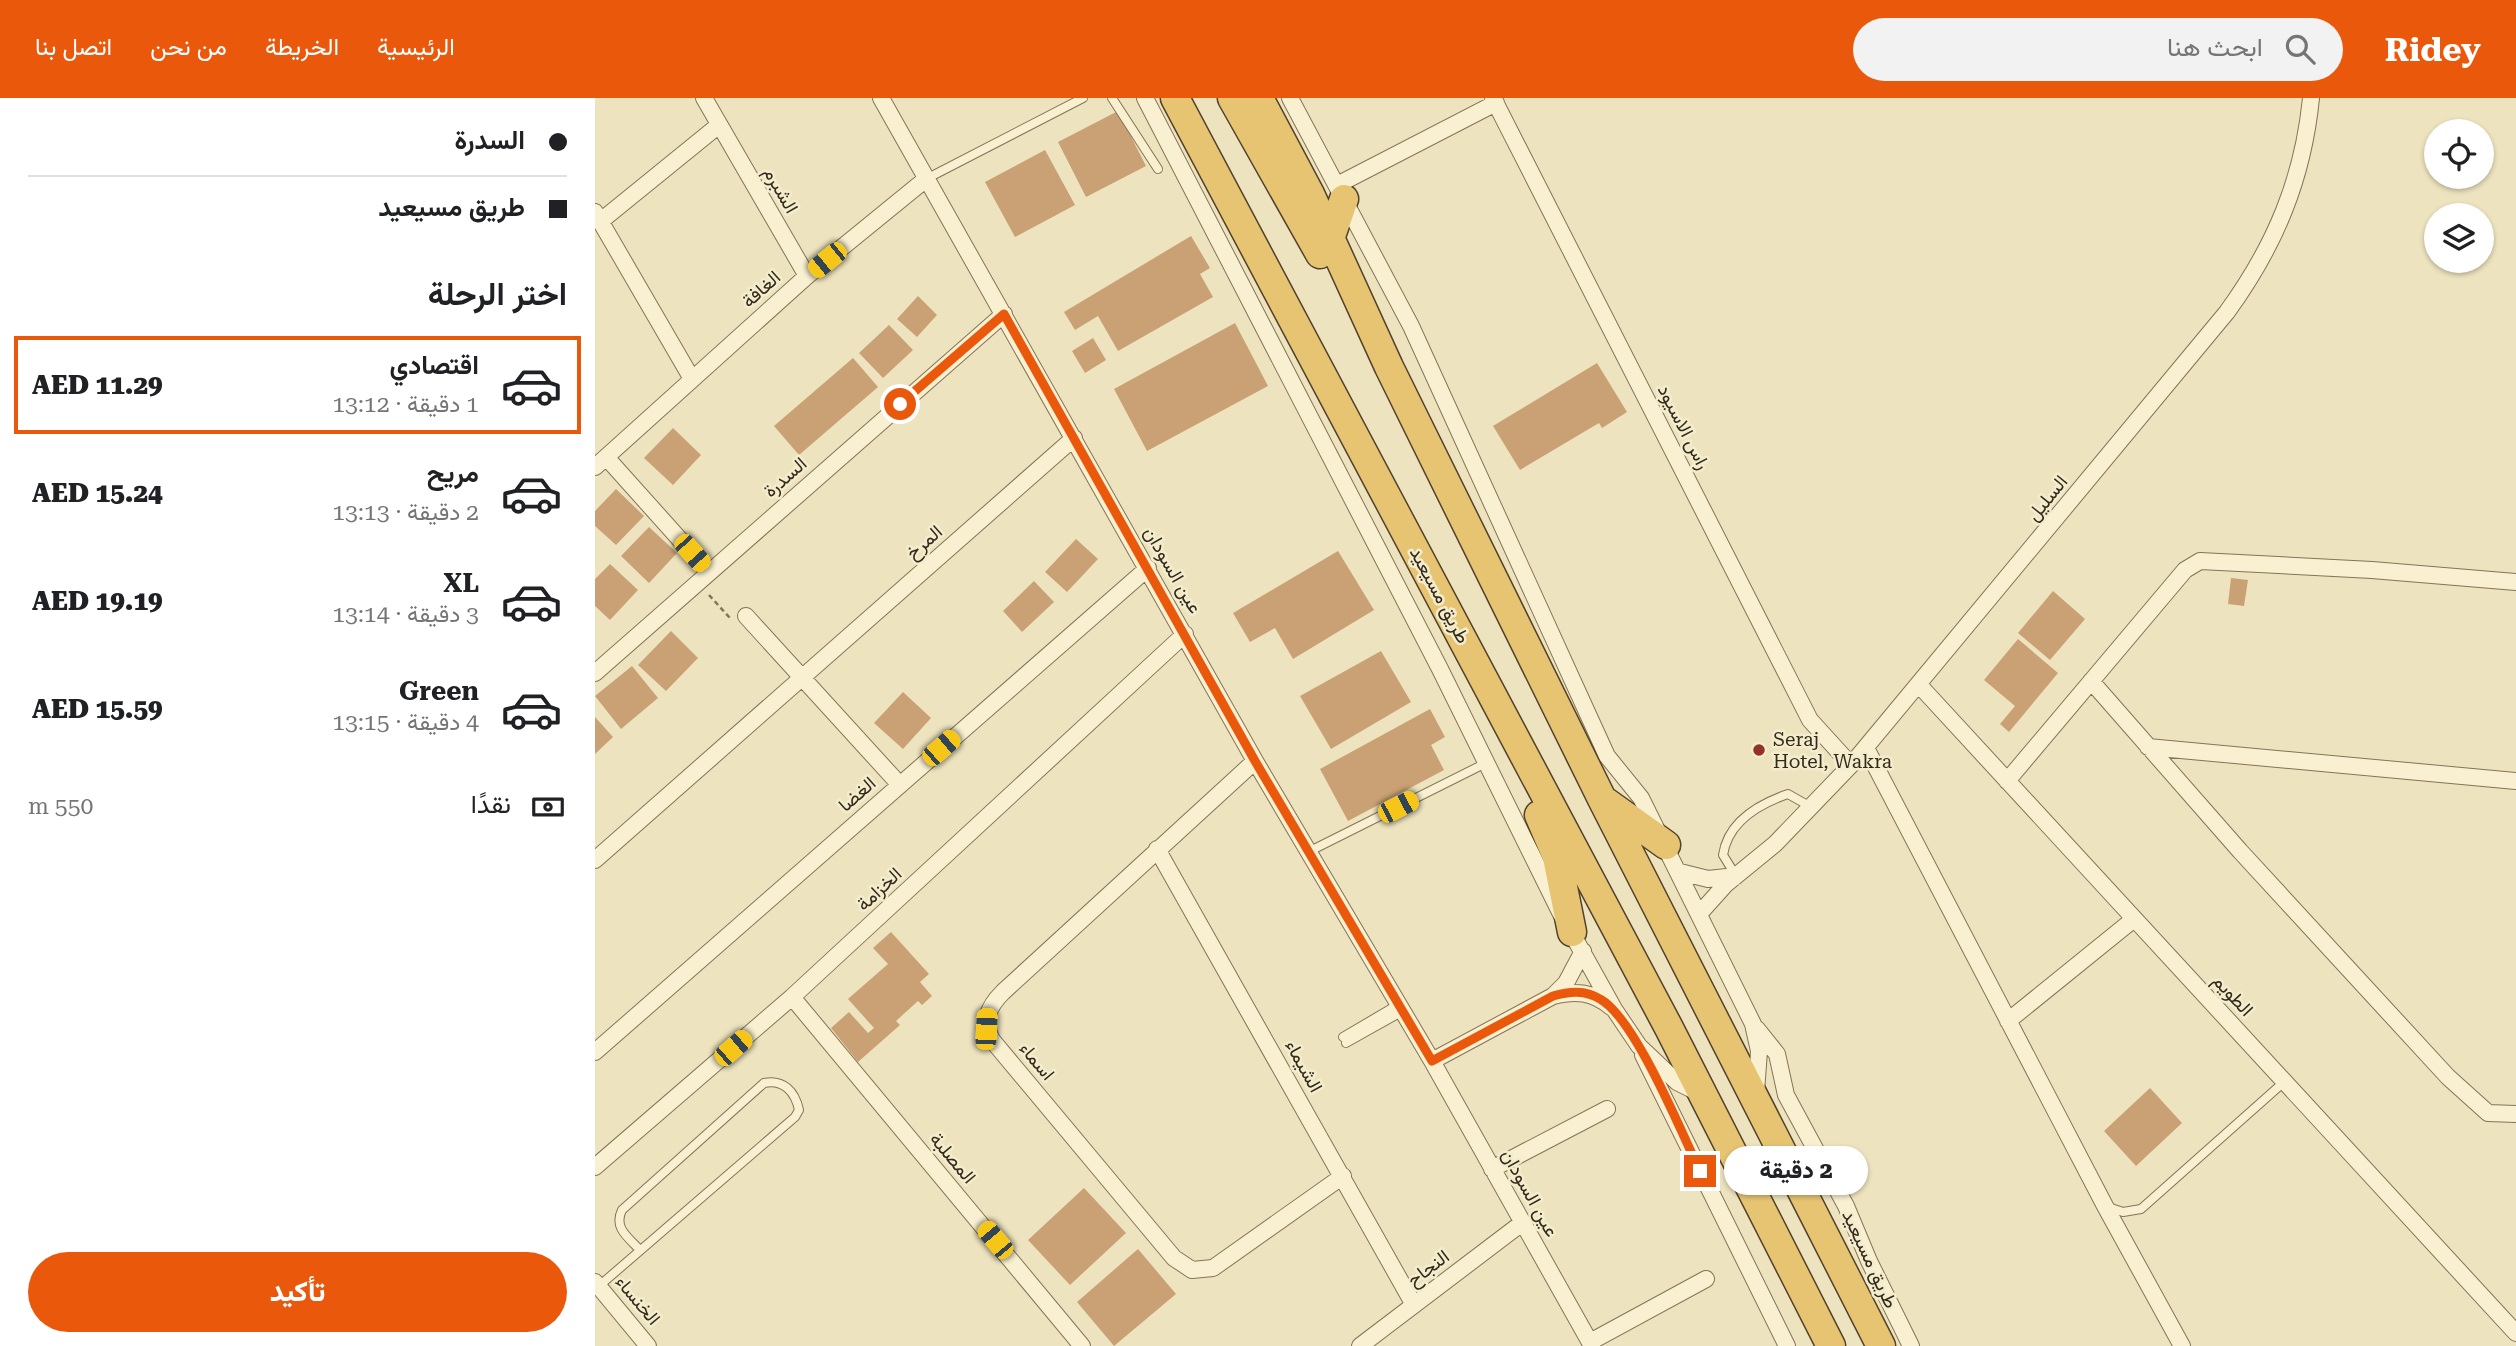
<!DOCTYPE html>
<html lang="ar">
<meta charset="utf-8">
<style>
body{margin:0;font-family:"Roboto Serif",Vazirmatn,serif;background:#f2f2f2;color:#202124;direction:rtl;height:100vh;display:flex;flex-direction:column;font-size:26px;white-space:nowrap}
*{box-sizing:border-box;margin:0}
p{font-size:23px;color:#757577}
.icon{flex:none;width:38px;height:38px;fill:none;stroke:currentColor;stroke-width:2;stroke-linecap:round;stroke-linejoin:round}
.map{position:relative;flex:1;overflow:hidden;direction:ltr}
.side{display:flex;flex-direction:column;background:#fff;width:595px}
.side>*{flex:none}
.top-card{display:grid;align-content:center;height:154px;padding:0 28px;background:#fff}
.buttons{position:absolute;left:1829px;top:21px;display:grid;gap:14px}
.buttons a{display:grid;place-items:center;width:70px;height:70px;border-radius:50%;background:#fff;box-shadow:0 2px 5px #0004;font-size:35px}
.end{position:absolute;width:32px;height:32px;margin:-16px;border:9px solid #ea580c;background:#fff;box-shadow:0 0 0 4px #fff}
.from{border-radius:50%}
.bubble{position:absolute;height:49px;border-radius:24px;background:#fff;box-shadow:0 2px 5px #0004;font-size:23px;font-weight:800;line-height:49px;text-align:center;direction:rtl}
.car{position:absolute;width:21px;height:42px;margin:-21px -10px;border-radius:9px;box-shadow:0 0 5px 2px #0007;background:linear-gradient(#f5c518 24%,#345 0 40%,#f5c518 0 76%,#345 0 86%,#f5c518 0)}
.top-card b{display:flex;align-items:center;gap:24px;height:66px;font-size:26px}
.top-card b+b{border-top:2px solid #e0e0e0}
.top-card i{width:18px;height:18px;background:#202124}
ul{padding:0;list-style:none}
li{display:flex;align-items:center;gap:21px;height:98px;margin:0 14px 10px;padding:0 14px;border:4px solid transparent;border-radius:0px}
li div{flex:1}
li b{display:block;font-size:26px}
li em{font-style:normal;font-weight:800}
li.active{border-color:#ea580c}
li>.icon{width:63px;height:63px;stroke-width:1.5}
h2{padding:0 28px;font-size:32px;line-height:84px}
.pay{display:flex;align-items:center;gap:18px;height:77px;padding:0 28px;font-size:26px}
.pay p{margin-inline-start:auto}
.action{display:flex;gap:14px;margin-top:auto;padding:14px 28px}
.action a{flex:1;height:80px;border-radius:42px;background:#ea580c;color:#fff;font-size:28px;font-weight:800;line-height:80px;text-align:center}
header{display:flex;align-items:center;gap:42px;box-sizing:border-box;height:98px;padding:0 35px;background:#ea580c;color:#fff}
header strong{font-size:33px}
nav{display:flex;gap:38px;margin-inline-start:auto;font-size:24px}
.search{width:490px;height:63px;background:#f2f2f2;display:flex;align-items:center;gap:18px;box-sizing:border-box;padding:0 24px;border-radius:38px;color:#757577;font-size:26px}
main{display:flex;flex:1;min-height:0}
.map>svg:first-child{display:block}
.building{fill:#caa174}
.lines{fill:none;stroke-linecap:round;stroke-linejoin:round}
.service-casing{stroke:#847457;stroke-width:10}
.minor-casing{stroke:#847457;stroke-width:18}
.trunk-casing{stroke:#52412c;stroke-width:31}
.path{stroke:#847457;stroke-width:2.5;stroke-dasharray:5 3.5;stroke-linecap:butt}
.service{stroke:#f8f0d1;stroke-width:8}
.minor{stroke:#f8f0d1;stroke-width:16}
.trunk{stroke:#e6c472;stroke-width:28}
.route{stroke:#ea580c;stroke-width:9}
.poi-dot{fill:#923228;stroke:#f4edcd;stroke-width:2.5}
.labels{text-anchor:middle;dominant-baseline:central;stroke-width:5;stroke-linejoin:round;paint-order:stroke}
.street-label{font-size:19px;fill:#342a1c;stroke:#f4edcd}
.poi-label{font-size:19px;fill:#342a1c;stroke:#f4edcd;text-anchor:start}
</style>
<header>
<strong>Ridey</strong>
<div class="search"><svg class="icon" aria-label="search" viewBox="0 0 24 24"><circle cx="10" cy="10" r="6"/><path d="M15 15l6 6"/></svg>ابحث هنا</div>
<nav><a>الرئيسية</a><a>الخريطة</a><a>من نحن</a><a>اتصل بنا</a></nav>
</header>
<main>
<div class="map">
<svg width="1921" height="1248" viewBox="0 0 1921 1248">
<rect width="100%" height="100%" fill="#ede3be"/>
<path class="building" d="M523 13 551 68 491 99 463 44Z
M450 52 480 107 420 139 390 84Z
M596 138 615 170 605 176 618 199 523 253 503 218 480 232 469 214Z
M323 198 342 217 322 239 302 221Z
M640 225 673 288 552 353 519 291Z
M294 227 318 252 288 280 264 255Z
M498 240 511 262 490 275 477 253Z
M258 260 283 289 204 357 179 328Z
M1002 265 1032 314 1007 330 1004 325 925 372 898 328Z
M78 330 106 357 78 387 49 360Z
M21 391 49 418 21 447 0 428V413Z
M54 429 82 455 54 485 26 458Z
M481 441 503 461 472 494 450 474Z
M743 453 779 512 698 561 680 530 655 544 638 515Z
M15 466 43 492 15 522 0 508V481Z
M1636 480 1653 482 1649 508 1633 506Z
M439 483 459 504 427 534 408 513Z
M1458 493 1490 521 1455 562 1423 535Z
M76 533 103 560 71 593 43 567Z
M1423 541 1463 575 1414 634 1405 626 1420 608 1389 582Z
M786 553 816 604 736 651 705 598Z
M37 568 63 600 26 631 0 598Z
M308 594 336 620 308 651 279 625Z
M835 611 850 639 836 647 849 672 753 723 725 671Z
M0 619 18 639 0 656Z
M296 834 334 876 325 884 337 898 327 907 323 903 301 923 305 927 263 964 236 930 254 914 273 935 279 930 253 901 293 866 278 850Z
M1555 990 1587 1025 1541 1068 1509 1033Z
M489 1090 531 1135 475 1187 433 1142Z
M543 1151 581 1196 519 1248 482 1204Z"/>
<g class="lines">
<g class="service-casing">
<path id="service" d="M517 0 563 71
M331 81 488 0
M715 753 891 665
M1141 778 1128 757C1133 724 1164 706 1193 696L1216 709
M748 939 804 906
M751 945 808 913
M1510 1108 1528 1114 1546 1111 1689 984
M4 1188 200 1019 204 1012C200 993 188 981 169 985L27 1112C18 1130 34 1140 45 1152"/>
</g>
<g class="minor-casing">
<path id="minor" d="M109 0 212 178
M286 0 660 663 837 963 997 1248
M550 0 845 571 965 814 1019 911 1044 948 1082 984 1106 996
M695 0 816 228 1012 658 1046 700 1158 926 1164 953 1161 994
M898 0 1215 622 1256 667
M742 87 901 5
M0 114 97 281
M7 122 124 27
M11 359 114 474
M0 369 212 178 331 81
M151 518 305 687
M0 575 409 216
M1496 583 1645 753 1853 979 1893 1015 1921 1016
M1325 588 1921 1235
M1553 649 1921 683
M1271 650 1510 1108 1587 1248
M660 663 408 894C393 909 387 923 397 942L579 1160 597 1172 618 1170 748 1078
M1412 683 1590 472 1605 463 1777 472 1921 484
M562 751 819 1207
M0 762 479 340
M1085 774 1113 781 1141 778
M1105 815 1131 786 1180 746 1256 667 1632 214C1680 148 1708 81 1716 0
M958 898 971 885 988 853
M197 899 487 1248
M1413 923 1539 821
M1162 931 1182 956 1191 997 1251 1108 1274 1163 1316 1248
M0 954 553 470
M1048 957 1192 1248
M837 963 958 898C981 892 998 894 1016 909
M0 1069 197 899 590 536
M897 1071 1012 1011
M0 1184 53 1248
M995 1244 1111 1181
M765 1248 927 1125"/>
</g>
<g class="trunk-casing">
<path id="trunk" d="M580 0 1074 930 1236 1248
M637 0 725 156
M664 0 715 96 794 269 1007 701 1286 1248
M735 141 749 101
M1011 704 1071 747
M944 717 962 759 977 834"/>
</g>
<path class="path" d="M114 497 135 520"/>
<use href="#service" class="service"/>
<use href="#minor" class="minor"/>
<use href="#trunk" class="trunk"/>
</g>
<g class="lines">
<path class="route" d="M305 306 409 216 660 663 837 963 958 898C975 893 990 892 1005 901 1040 920 1086 1034 1105 1073"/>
</g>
<circle class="poi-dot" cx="1164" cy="652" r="7"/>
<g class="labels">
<g class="street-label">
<text transform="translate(186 92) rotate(60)">الشبرم</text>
<text transform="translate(166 191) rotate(-42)">الغافة</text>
<text transform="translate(1089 329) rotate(63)">راس الاسيود</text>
<text transform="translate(190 379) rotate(-41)">السدرة</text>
<text transform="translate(1452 400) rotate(-51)">السليل</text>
<text transform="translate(329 444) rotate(-41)">المرخ</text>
<text transform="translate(578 472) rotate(60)">عين السودان</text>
<text transform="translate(845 497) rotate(62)">طريق مسيعيد</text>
<text transform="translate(262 696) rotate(-41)">الغضا</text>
<text transform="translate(284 791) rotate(-43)">الخزامة</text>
<text transform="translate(1638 897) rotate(47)">الطويم</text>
<text transform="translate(442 963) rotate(50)">اسماء</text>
<text transform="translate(709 968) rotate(61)">الشيماء</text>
<text transform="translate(358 1060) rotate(50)">المصلبة</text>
<text transform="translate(935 1095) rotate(61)">عين السودان</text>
<text transform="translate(1275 1161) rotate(65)">طريق مسيعيد</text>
<text transform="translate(833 1170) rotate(-37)">النجاح</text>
<text transform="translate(43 1202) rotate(50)">الخنساء</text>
</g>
<g class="poi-label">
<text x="1178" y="641">Seraj<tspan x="1178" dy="22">Hotel, Wakra</tspan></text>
</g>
</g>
</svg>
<div class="buttons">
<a><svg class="icon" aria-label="locate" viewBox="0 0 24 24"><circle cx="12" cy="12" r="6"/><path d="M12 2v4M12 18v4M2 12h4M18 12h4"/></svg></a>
<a><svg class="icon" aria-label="layers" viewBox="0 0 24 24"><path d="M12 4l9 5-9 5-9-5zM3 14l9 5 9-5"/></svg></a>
</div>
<i class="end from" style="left:305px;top:306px"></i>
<i class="end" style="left:1105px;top:1073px"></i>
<div class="bubble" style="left:1129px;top:1048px;width:144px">2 دقيقة</div>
<i class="car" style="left:232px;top:162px;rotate:231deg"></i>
<i class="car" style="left:97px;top:455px;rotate:138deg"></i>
<i class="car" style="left:346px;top:650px;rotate:49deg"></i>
<i class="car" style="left:803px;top:709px;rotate:63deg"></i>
<i class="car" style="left:391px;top:931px;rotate:3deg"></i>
<i class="car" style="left:138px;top:950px;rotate:49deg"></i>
<i class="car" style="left:400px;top:1142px;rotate:320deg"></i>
</div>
<section class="side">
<div class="top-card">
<b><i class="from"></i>السدرة</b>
<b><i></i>طريق مسيعيد</b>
</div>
<h2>اختر الرحلة</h2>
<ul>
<li class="active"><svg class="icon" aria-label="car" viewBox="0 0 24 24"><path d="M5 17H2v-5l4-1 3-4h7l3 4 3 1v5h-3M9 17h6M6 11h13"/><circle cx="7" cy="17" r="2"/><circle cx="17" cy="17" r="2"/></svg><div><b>اقتصادي</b><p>1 دقيقة · 13:12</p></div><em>AED 11.29</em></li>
<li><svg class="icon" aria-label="car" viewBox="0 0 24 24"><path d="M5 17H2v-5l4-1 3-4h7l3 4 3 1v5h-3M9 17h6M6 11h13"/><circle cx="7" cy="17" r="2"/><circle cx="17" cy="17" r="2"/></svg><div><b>مريح</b><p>2 دقيقة · 13:13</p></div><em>AED 15.24</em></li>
<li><svg class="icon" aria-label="car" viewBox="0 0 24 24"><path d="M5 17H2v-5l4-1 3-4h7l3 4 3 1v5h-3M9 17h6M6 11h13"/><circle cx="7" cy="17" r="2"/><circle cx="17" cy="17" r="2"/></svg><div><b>XL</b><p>3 دقيقة · 13:14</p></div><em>AED 19.19</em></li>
<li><svg class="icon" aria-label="car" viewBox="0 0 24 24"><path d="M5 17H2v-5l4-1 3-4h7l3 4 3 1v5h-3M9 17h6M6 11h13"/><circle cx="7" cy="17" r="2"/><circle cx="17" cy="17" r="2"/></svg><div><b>Green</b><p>4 دقيقة · 13:15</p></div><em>AED 15.59</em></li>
</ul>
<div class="pay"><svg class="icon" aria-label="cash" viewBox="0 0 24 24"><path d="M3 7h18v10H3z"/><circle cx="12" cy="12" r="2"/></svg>نقدًا<p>550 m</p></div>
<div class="action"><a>تأكيد</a></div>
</section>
</main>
